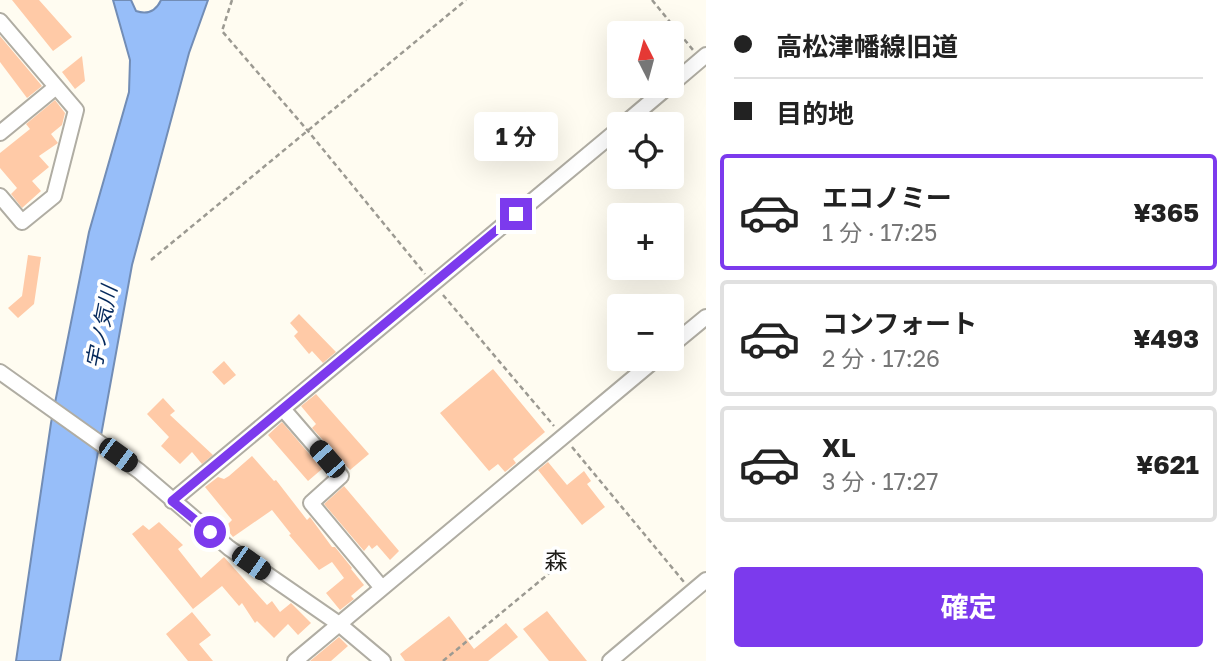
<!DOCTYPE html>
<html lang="ja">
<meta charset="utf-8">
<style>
body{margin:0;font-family:"Golos Text","Noto Sans JP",sans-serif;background:#f2f2f2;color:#222;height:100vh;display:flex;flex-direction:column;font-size:26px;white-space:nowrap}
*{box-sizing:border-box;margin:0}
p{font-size:23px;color:#767676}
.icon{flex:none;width:38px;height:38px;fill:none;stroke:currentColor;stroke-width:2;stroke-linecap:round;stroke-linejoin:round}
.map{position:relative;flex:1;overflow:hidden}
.drawer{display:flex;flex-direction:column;background:#fff;width:525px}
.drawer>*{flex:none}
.guide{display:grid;align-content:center;height:154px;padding:0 28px;background:#fff}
.needle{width:46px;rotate:354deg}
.controls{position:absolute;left:607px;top:21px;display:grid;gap:14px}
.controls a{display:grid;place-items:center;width:77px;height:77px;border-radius:7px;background:#fff;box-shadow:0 7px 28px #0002;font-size:35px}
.end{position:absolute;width:32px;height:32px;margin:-16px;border:9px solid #7c3aed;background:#fff;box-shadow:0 0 0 4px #fff}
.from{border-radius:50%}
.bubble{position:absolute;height:49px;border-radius:7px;background:#fff;box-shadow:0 7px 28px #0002;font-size:23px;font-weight:700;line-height:49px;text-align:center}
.car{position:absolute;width:21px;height:42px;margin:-21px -10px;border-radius:9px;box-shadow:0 0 5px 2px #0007;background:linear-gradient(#222 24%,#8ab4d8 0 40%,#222 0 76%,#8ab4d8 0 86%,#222 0)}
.guide b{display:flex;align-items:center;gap:24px;height:66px;font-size:26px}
.guide b+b{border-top:2px solid #e0e0e0}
.guide i{width:18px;height:18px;background:#222}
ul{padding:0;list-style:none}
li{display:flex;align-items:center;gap:21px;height:116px;margin:0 14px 10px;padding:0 14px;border:4px solid #e0e0e0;border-radius:7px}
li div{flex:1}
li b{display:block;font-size:26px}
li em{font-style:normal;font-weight:700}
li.on{border-color:#7c3aed}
li>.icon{width:63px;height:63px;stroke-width:1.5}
.button{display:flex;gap:14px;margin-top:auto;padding:14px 28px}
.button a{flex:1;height:80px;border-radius:7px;background:#7c3aed;color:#fff;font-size:28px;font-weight:700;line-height:80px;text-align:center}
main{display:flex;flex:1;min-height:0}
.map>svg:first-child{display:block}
.water{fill:#97bef9;stroke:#728db6;stroke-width:2}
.building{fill:#ffcaa7}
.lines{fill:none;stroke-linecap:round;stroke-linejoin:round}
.minor-casing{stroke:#b0ada3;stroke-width:18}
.path{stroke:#9c9a92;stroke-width:2.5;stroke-dasharray:5 3.5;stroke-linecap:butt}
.minor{stroke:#fff;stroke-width:14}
.route{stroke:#7c3aed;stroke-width:9}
.labels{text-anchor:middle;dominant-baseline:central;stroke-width:7;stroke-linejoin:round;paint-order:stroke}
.water-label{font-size:21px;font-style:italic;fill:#05295c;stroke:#fff}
.quarter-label{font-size:23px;fill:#1d1c18;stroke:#fff}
</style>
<main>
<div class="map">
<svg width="706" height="661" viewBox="0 0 706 661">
<rect width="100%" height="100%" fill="#fffcf1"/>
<path class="water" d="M113 0H131L136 11C148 15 156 11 161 0H208L189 53 132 265 60 661H16L51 423 89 232 129 92 130 60Z"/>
<path class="building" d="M12 0H39L72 37 53 51Z
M0 36 42 86 27 98 0 62Z
M82 56 85 81 75 89 62 72Z
M55 100 65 113 62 125 51 134 58 143 39 156 49 167 32 181 41 191 22 208 11 194 17 188 0 168V153L30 129 26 124Z
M28 255 41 257 34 304 18 318 8 308 22 296Z
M299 314 336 352 323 363 312 351 309 354 294 336 298 332 290 323Z
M224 361 236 375 224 385 212 372Z
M493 369 545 432 513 459 516 463 505 472 498 464 489 471 440 413Z
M316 394 369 454 350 470 312 428 316 424 301 406Z
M163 398 175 411 170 415 213 455 202 464 192 452 180 464 161 446 169 437 147 414Z
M282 422 322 469 308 481 268 435Z
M252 456 274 481 276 480 307 520 310 517 332 547H335L352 568 351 569 364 585 351 596 354 599 340 610 326 593 344 578 332 562 319 570 289 535 291 534 272 510 233 537 225 527 232 520 205 487 218 477 224 479 229 476Z
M548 462 567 485 584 471 591 481 587 484 605 507 582 525 538 470Z
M344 486 399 551 390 560 377 545 372 549 369 545 364 551 324 504Z
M159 522 183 545 178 549 201 578 224 557 267 605 272 601 280 612 291 603 311 623 298 635 288 624 274 638 257 621 255 623 242 603 239 606 222 586 193 609 132 534 143 525 149 530Z
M547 611 587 661H549L523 629Z
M192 612 211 635 199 644 213 661H188L166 634Z
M449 616 474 649 506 623 518 637 488 661H405L400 654Z
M339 637 348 646 331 661H310Z"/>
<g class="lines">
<g class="minor-casing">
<path id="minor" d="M0 21 76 110 54 196 22 222 0 196
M672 84 706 55
M624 124 669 86
M0 133 56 87
M672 345 706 317
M0 372 139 471 229 548 339 624 383 661
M283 409 341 476 311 503 382 588
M172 501 620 128
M295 661 656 359
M610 661 706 580"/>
</g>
<path class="path" d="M232 0 222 31 308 131 425 274
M652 0 693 50
M151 260 466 0
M443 295 554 426
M572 447 684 582
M443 661 558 566"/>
<use href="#minor" class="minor"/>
</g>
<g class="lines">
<path class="route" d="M210 532 172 501 516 214"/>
</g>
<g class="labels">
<g class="water-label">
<text transform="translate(101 327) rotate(-79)">宇ノ気川</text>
</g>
<g class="quarter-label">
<text x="556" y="560">森</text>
</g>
</g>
</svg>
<div class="controls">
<a><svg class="needle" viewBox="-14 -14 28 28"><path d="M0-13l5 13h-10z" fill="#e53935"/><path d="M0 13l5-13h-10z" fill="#767676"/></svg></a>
<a><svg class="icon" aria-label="locate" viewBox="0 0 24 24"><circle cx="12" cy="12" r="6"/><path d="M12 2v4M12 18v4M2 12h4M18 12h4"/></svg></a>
<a>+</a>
<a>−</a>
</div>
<i class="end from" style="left:210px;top:532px"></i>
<i class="end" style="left:516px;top:214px"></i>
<div class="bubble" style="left:474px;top:112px;width:84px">1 分</div>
<i class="car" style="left:118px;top:455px;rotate:126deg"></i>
<i class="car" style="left:327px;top:459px;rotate:319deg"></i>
<i class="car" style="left:251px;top:563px;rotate:125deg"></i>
</div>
<section class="drawer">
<div class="guide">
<b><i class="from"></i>高松津幡線旧道</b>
<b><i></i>目的地</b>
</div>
<ul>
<li class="on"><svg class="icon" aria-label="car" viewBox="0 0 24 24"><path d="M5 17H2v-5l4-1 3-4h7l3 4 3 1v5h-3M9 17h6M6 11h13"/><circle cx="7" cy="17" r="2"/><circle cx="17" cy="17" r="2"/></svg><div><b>エコノミー</b><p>1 分 · 17:25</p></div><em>¥365</em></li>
<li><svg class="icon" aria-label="car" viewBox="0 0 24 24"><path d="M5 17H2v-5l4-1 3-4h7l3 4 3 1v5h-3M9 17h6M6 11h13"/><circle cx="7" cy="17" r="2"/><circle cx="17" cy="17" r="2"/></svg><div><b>コンフォート</b><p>2 分 · 17:26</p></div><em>¥493</em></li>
<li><svg class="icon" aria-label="car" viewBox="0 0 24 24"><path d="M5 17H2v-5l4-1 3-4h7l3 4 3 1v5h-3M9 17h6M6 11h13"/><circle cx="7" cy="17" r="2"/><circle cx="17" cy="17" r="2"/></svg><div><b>XL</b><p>3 分 · 17:27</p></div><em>¥621</em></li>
</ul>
<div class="button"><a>確定</a></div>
</section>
</main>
